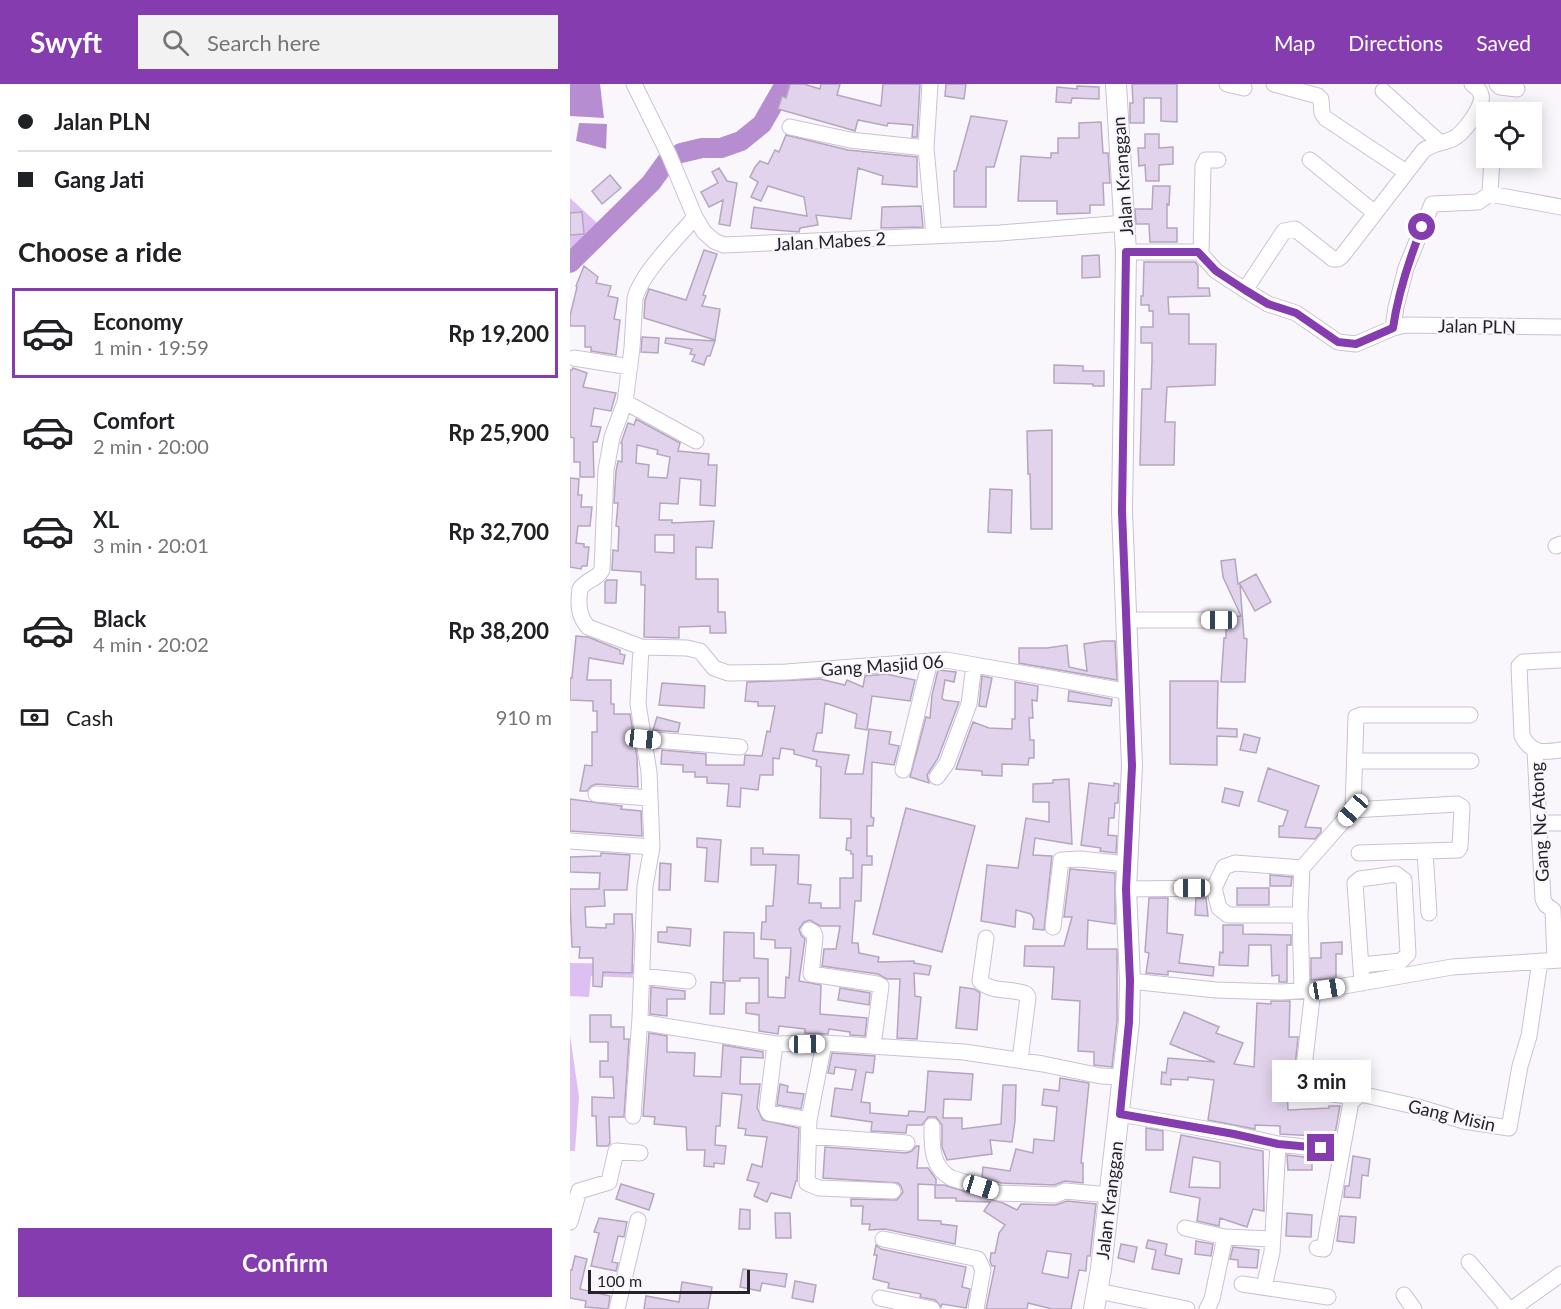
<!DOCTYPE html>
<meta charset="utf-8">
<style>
body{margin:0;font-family:Lato,sans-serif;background:#f2f2f2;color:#202124;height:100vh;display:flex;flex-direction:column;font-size:22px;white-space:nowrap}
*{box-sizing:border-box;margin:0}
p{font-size:20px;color:#757577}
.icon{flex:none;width:33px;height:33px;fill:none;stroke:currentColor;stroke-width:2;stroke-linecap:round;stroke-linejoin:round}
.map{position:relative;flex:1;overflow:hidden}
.drawer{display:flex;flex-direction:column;background:#fff;width:570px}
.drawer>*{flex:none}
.hud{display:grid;align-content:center;height:132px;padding:0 18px;background:#fff}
.controls{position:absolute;left:906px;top:18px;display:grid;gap:12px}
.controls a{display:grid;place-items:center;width:66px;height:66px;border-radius:0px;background:#fff;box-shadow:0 3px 15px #0003;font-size:30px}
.scale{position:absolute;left:18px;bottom:15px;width:162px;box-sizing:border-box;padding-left:6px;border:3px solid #26212a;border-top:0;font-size:16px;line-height:21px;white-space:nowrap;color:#26212a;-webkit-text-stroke:4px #faf7fc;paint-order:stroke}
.end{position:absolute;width:27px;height:27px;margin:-14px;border:8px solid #853cae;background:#fff;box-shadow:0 0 0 3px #fff}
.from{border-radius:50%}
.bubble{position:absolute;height:42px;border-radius:0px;background:#fff;box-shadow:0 3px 15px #0003;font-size:20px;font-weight:700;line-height:42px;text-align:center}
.car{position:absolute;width:18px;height:36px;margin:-18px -9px;border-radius:8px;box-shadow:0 0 4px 2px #0007;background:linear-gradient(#fff 24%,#345 0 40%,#fff 0 76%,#345 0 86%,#fff 0)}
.hud b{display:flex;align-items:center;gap:21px;height:57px;font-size:22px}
.hud b+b{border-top:2px solid #e0e0e0}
.hud i{width:15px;height:15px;background:#202124}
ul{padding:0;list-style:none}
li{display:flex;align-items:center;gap:18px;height:90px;margin:0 12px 9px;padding:0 6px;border:3px solid transparent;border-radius:0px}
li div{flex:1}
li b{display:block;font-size:22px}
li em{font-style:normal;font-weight:700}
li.active{border-color:#853cae}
li>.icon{width:54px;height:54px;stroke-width:1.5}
h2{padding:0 18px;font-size:27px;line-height:72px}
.pay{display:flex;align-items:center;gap:15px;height:66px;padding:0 18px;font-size:22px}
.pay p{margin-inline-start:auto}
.button{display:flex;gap:12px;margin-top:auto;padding:12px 18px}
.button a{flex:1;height:69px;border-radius:0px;background:#853cae;color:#fff;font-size:24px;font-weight:700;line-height:69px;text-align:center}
header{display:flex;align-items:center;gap:36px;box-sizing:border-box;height:84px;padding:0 30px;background:#853cae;color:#fff}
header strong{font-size:28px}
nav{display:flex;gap:33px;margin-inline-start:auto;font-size:21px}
.search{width:420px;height:54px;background:#f2f2f2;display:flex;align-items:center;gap:15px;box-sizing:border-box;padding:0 21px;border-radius:0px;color:#757577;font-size:22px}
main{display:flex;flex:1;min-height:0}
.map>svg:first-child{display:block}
.green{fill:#ddbff1}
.water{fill:#b68dd0}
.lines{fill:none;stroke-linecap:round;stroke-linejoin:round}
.river{stroke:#b68dd0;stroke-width:20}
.building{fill:#e2d3ec;stroke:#b4a6be;stroke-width:1.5;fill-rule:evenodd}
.minor-casing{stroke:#cdbfd7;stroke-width:17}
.major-casing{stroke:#cdbfd7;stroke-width:22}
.minor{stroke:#fff;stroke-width:15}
.major{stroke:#fff;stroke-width:20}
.route{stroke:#853cae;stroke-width:8}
.labels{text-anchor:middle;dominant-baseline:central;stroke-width:4.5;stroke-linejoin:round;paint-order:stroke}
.street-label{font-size:18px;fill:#26212a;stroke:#faf7fc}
</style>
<header>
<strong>Swyft</strong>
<div class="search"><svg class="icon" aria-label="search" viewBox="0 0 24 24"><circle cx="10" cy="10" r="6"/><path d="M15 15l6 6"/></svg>Search here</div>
<nav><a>Map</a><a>Directions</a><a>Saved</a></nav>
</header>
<main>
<section class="drawer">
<div class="hud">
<b><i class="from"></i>Jalan PLN</b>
<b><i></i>Gang Jati</b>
</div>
<h2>Choose a ride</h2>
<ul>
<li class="active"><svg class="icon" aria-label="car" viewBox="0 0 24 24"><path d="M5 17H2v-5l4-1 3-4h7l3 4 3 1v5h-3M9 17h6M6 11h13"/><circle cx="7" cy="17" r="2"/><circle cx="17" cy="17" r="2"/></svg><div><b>Economy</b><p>1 min · 19:59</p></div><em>Rp 19,200</em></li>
<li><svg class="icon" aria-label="car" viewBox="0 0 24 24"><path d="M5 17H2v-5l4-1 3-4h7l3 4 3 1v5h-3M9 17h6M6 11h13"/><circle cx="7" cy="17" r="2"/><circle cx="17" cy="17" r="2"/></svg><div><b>Comfort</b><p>2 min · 20:00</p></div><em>Rp 25,900</em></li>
<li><svg class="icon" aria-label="car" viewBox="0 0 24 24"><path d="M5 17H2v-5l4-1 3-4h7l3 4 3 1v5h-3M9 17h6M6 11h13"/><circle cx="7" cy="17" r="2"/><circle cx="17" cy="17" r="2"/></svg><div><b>XL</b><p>3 min · 20:01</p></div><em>Rp 32,700</em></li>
<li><svg class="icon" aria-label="car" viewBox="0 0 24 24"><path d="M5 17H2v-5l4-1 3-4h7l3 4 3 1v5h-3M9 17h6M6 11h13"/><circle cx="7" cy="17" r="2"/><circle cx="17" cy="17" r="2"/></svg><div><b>Black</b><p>4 min · 20:02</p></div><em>Rp 38,200</em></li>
</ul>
<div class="pay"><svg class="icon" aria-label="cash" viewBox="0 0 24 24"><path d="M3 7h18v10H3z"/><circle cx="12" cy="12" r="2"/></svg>Cash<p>910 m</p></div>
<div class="button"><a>Confirm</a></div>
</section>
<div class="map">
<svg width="991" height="1225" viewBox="0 0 991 1225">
<rect width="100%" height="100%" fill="#faf7fc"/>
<path class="green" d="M0 114 27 139 0 166Z
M0 874V879L69 880V894L21 892 19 913 0 912Z
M0 951 9 1013 5 1067H0Z"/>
<path class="water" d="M0 0H30L34 34 0 32Z
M9 39 37 40 36 65 6 57Z"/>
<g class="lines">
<path class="river" d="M111 69 132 64H151L171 57 192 40 215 0
M0 179 81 99 97 77"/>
</g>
<path class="building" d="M220 0H234L250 5 251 0H270L267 11 311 22 313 0H350L347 53H342L343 41 318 39 317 42 288 36 285 47 282 46 208 25 212 12 216 14Z
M376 0H396L394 15 375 12Z
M562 0H607V38L591 37V14H574V39H560V19H563Z
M507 2 529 3V15L502 14 501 19 486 18 487 3 507 5Z
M401 32 437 37 424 83H416V123H384V87H386Z
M531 38 533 69H538L540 99H533L534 121H520V129L487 130V117H448L451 72 481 74V69H488V54H509V39Z
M575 50H589V64L603 63V80L589 81V97H576L575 81 569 82 568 64H575Z
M216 51 278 66 347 73V103L312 100 313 92 288 84 281 135 246 131 248 141 230 144 229 148 181 144 184 123 237 132 234 113 198 102 191 117 181 113 188 98 180 93 185 83 190 77 198 80 205 66 209 68Z
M149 84 157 97 167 99 160 142 149 140 153 116 139 123 131 108 148 99 142 88Z
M40 91 51 104 32 120 22 107Z
M583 102H600L599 121 597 120V144H607V158H580L579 140H566L565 125H582Z
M351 122 353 143 311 144 312 123Z
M12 128 14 150 0 151V129Z
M134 166 147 170 133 211 136 212 132 222 150 225 145 256 74 234 75 216 79 205 116 216Z
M529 171 530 193 512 194V172Z
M574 178H625L628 182V204H639L640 212 598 213 599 230H619V260H646L645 301 597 303 595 338H605L604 381H570L572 305H581L582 277V259H571V243H583V227H579V221H571V212H573Z
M14 182 28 193 26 199 41 202 38 212 48 214 44 235 50 236 46 271 21 267V263H15V242H0V232L7 203 6 202Z
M72 253 89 254 88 269 71 268Z
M96 254 145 257 140 272H137L134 281 122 277 125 271 120 270 122 265 95 259Z
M484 281 513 282V287H534V302H523V300L484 299Z
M3 284 17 289 13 303 46 309 41 327 24 324 21 342 31 343 27 358H23L24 393H10V378H4V354L0 353V286H2Z
M66 335 110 359 108 367 139 370 138 381H147L145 422 130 421 131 396 110 394 108 420 90 419 89 436H102V439L144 437 142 464 126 463V495H148V528H155L156 549H140V542L109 543V554L74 553 75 501H71V488L42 486 43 466 48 467 49 443 46 442 48 419H44L46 387 48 377 52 378V359H51L58 339 64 341ZM67 361 88 366 87 370 100 373 97 394 78 393 79 381 66 379ZM85 451H104V469L85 468Z
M482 346V445H461L460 390H458L457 347Z
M0 394 9 395 8 411H12L11 423H22L20 442H8L6 459 14 460V463H19L17 482H12L11 485 0 483Z
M420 405 442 406 441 449 418 448Z
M665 475 668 500 686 490 701 518 685 527 670 500 674 554 677 555 675 598H651L654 554H656V543L658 533 671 532 653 493 651 477Z
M37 496H47L46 519H35V498Z
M6 552 18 553 50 566V570L55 571 53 580 19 574 17 596H41V620H44V630H60L67 674 68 703 26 700 21 702 17 707H10L15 681 22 682V648H27V627H23V617L0 616V594H2Z
M533 557H545L547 596 449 579V564H477L497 561 499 583 517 587 514 560Z
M368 586 386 588 384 598 375 596 372 614 374 616 389 618 368 674 357 691 359 699 340 693 356 633 360 634 362 611Z
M316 590 345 596 340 617 302 612 297 646 285 644 287 630 255 619 252 649H247L243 667 279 671 275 690H293L299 645 321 648 319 660 329 662 324 681 302 678 301 733 304 734 303 742H297V772H302V781H292L291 817H285L282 859H288L289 869 309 873 308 878 344 877V879L361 882 359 891 344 889 345 912 351 913 347 955 327 954 330 895H317L308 890 252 882 254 865H266L270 842H250L240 836 234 838 229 845 231 851 235 855 229 897 251 901 250 930 297 934 295 952 280 951V948L259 945 258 950 235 949V945L209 942 208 950 189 947V931L176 929V919H189V894H170V897H153L154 848 184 849V874L198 875V913L215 914 216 893 219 894 221 864H205V856L191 855 192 838H196V822H203L206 781H181V764H193V770L229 771 228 800 241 801 239 819H251V824H270V794H283V770H281V767L276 766 277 754H281V735L250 734 251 683 246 682 247 676 224 670V666L211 664 209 675 203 674V691H190L188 706 171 704 170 723 157 722 159 700 137 699V693H125V688H113V681L91 680 92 666 136 670V681H174L175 671 192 672 197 647 200 648 205 622H188V618L175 617 177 598 250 595 275 601 277 596 293 603 295 592Z
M412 592 422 594 416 623 409 622Z
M600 597H648L647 644 667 645V653L647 652V681L600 680Z
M445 598 468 602 467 617 462 616 463 634H459L460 656H464V674H459L458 681 432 680V692L412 691V687L386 685 403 638 419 644 442 645V635H445Z
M92 599 135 602 134 624 89 621Z
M499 607 542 615 541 622 498 617Z
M87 633 110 639 108 648 83 646Z
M674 650 690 654 686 669 670 666Z
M698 684 749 702 735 743 751 744V748L745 755 709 753V742H713L718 727 688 717Z
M499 695 502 760 465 754 463 771 482 772 474 846 463 845 464 835 461 830 446 826 445 843 411 837 417 781 448 784 456 734 479 738V718H463V700L483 699V696Z
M519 699 544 702V699L549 700 548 719H545L544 734H539L538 751 547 752 546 769 530 767 531 764 511 761Z
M655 704 673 708 669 722 652 718Z
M0 715 52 722 51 725 71 727 72 752 0 747Z
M336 724 405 742 372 868 303 850Z
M127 754 151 756 148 798 135 797 137 764 127 763Z
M31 769 60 771 57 806H34L35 822 15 823 16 843 36 844V840H44V830H62L63 851 62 889 33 888 32 903 23 902V874H9L10 863H2L0 818V805H29L30 789 0 788V773L31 772Z
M90 779 101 780 100 806H89Z
M500 785 545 789V840L518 836 517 865H547V937L542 983 524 981V968L508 967 510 917 482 915 484 883 454 882 455 862H494L502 833H494Z
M700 791 722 793 721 802H700Z
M667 804H699V821H667Z
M579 814H598L597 849 613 851 609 879 644 883 643 892 598 887V891L576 889 579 869 575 868Z
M626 814H636L638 832 625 831Z
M653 841H673V850L721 851V861H717V898H709V891L702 892 701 861H679L678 882 649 881 650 868 653 869Z
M97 843 121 845 120 862 88 858V848H97Z
M772 858V870H766V894L741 896V874H751V859Z
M141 898 155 899 154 930H140Z
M81 903 115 907V915H97V932L80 930Z
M390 903 404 905 410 909 407 946 386 944Z
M270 904 300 909 299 921 268 916Z
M701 917H720L719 953H728L723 1003H717L718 1026 759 1024V1022H770L764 1056 745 1054V1052L710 1050V1042L685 1041V1045L638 1036 644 996 618 993V996L601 995V1001L591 1000 592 988 596 989 598 974 645 978 600 960 614 928 649 943 646 949 673 959 664 980 684 983 687 919 701 920Z
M20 931H41V943H54V955H59L54 1033H39L40 1059 38 1062H27L26 1032H22V1013L44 1014 43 993H30V977H38V958H20Z
M79 949 97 952V968L125 969 124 992 151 993 153 961 193 968V974L171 973 170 1000H190L187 1024 193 1036 229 1044 227 1097H226L221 1114 201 1109 197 1118 184 1112 189 1099 177 1096 182 1080 192 1083 197 1053 175 1051 176 1045 168 1044 172 1011 152 1009 150 1042H146L145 1061 156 1062 154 1080 144 1079V1083L134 1082 135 1066H117L116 1043 84 1040 85 1033 73 1032Z
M262 969 305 972 303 989 296 988 291 1018 300 1019V1029L338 1032 339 1027 355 1028 358 987 403 990 401 1016 374 1015 373 1034H392V1045L431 1040 433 1001H446L445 1037 442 1058 420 1056 422 1070 377 1076 372 1063V1041L366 1033H358L352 1041H337L336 1049 301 1047 302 1038 261 1032 265 1004 282 1006 286 986 265 983 264 990 258 989Z
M791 989 792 1001 784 1003 772 1001V990Z
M490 994 519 999 511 1079H513V1099L495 1097 484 1101 431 1099 412 1093 413 1083 440 1087 446 1065 463 1069 464 1055 484 1057 487 1023 472 1021 474 1005 489 1007Z
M210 1000 218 1002 217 1008 234 1010 231 1025 207 1021Z
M576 1044 593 1047V1066H576Z
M611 1051 693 1067 694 1127 683 1125 677 1143 650 1134 649 1142 627 1137 630 1114 600 1108ZM623 1073 650 1078V1104L619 1103Z
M346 1062H349L347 1084H358L366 1095V1101L348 1100V1136L371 1137V1140L387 1142 385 1160 315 1145 299 1146 300 1140H292L293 1122H281V1115L327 1116 333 1108 331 1102 328 1099 253 1094 255 1063 336 1069 342 1067Z
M717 1071 742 1074V1086H718Z
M783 1072 800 1075 798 1092 792 1091 790 1114 774 1113 775 1102H779Z
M51 1100 84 1110 79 1126 46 1115Z
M365 1101H374L433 1119 447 1126 451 1120 486 1121 497 1117 526 1120 520 1172H517L516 1187 509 1186 501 1225H482L458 1219 457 1225H416L425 1182H422L420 1177 421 1169H425L429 1149 435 1141 414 1127 420 1118 386 1117V1114H365ZM477 1167 501 1170 498 1194 472 1189Z
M170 1125 180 1126V1145H169Z
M205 1129H220L221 1154H206Z
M717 1129 742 1131 741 1153 716 1152Z
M770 1132 786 1133 784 1159 767 1157Z
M29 1134 57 1138 54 1153 48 1152 42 1178 48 1179 46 1187 21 1182 29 1149 24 1148Z
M578 1156 597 1160 595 1171 612 1175 609 1190 582 1185 586 1166 576 1164Z
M626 1157 643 1160 641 1172 625 1170Z
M551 1160 567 1163 564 1178 548 1174Z
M306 1161 311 1165 396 1183 392 1203 400 1205 396 1224 372 1220 371 1223 365 1216 350 1213 351 1210 318 1204 319 1199 303 1195 307 1171H304Z
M663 1163 689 1166 687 1184 668 1183V1176L660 1175Z
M5 1172 17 1175 10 1205 40 1212 38 1225 15 1223 16 1217 0 1214V1186H2Z
M173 1185 217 1190 215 1203 192 1199 190 1207 170 1203Z
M225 1197 246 1201 243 1218 222 1214Z
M112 1198 142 1203 138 1225H74L76 1212 109 1218Z"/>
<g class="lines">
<g class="minor-casing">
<path id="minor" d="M64 0 99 71 125 133 134 148 144 157 154 161 430 149 555 139
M360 0 356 64 364 152
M657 0 674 4
M704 0 748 12 751 15 752 29 755 34 836 88
M927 0 930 3 947 5
M813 7 869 58
M220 43 280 56 356 64
M740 76 805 129
M920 110 922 74
M125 133C107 155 72 188 65 214L62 264 55 318 42 353 36 386 32 486C28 495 15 496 10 505 8 519 8 532 18 543L71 563 117 564 130 567 144 584 158 589 216 588 376 576 560 608
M556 168H629L646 187 675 206 698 220 726 229 768 258 786 260 823 244 836 241 991 243
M631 169 633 82 636 76H648
M675 206 714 147 725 145 763 175H768L772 172 853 67C863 58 874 60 884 54 893 50 915 21 911 11 910 6 906 3 902 0
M823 244 826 223 836 184 862 120 908 118 920 110 991 123
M4 274 60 283
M55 318 126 357
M986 462 991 460
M556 536H649
M991 576 953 578 949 582 952 652C962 670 972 669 991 666
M73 655 170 663
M965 667 973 815 976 821 983 826 985 876
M786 677H901
M333 686 360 577
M367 693 377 679 399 620 404 581
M26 710 79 714
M783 726 887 720 892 723 890 763 888 766 789 769
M969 739H991
M0 757 82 763
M855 768 859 829
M644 804 649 824 658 831H730L732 784 783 726 786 633 791 631H900
M556 805 644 804 654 783 665 779 732 784
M730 831 732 906
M483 843 491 776 510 775 556 780
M239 846 244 849 245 853 241 890 307 900 311 902 303 962
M416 854 410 897C421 909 442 904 456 910L458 913 450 976
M791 881 831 877 838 870 834 796 826 790 790 795 785 799 792 899
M71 892 118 897
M560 897 646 906 711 908 757 905 882 883 991 876
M743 906 732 1000 734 1006 784 1013
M70 938 205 960 254 959 394 968 473 980 531 992 554 993
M254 959 239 1036 237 1099 249 1104 323 1107
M205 960 197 1025 199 1029 239 1036
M550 1030 664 1050 708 1060 772 1067
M63 1032 70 934 75 802 82 763 79 688 68 620 71 563
M362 1042C362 1062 361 1083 381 1094L429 1109 486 1111 495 1107 540 1111
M239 1052 337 1059
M0 1138 9 1107 39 1098 46 1067 70 1069
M615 1144 655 1153 702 1155
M313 1155 408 1175 413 1186 406 1225
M747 1164 754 1165 781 1018 789 1011H795L848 1023 894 1037 939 1044 950 982 959 952 970 877
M899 1178 939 1225
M672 1200 758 1213
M694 1203 702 1168 708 1060
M528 1207 617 1225
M834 1211 844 1225
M310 1214 362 1225
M47 1225 68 1136
M637 1225 642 1215 655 1153
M942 1225 991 1190"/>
</g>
<g class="major-casing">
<path id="major" d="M524 1225 531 1185 559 938 560 897 556 805 562 682 552 427 556 168 546 0"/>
</g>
<use href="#minor" class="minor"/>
<use href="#major" class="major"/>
</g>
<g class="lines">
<path class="route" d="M751 1064 708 1060 664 1050 550 1030 559 938 560 897 556 805 562 682 552 427 556 168H628L646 187 675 206 698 220 726 229 768 258 786 260 823 244C828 209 839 176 852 143"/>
</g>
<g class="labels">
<g class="street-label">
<text transform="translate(552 92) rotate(-94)">Jalan Kranggan</text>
<text transform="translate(260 157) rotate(-3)">Jalan Mabes 2</text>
<text transform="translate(907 242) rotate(1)">Jalan PLN</text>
<text transform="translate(312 581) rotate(-4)">Gang Masjid 06</text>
<text transform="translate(969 738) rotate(-93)">Gang Nc Atong</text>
<text transform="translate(882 1031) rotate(13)">Gang Misin</text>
<text transform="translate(539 1116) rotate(-83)">Jalan Kranggan</text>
</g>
</g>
</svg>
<div class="controls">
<a><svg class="icon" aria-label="locate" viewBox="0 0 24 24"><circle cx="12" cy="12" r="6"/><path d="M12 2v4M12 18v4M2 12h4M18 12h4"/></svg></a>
</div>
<div class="scale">100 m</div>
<i class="end from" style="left:852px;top:143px"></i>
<i class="end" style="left:751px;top:1064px"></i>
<div class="bubble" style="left:702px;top:976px;width:99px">3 min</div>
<i class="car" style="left:649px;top:536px;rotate:270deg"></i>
<i class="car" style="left:73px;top:655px;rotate:96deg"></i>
<i class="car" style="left:783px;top:726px;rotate:221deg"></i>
<i class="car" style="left:622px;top:804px;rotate:270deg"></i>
<i class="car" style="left:757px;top:905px;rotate:81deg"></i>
<i class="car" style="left:237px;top:960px;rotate:89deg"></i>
<i class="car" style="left:411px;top:1103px;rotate:107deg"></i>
</div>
</main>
